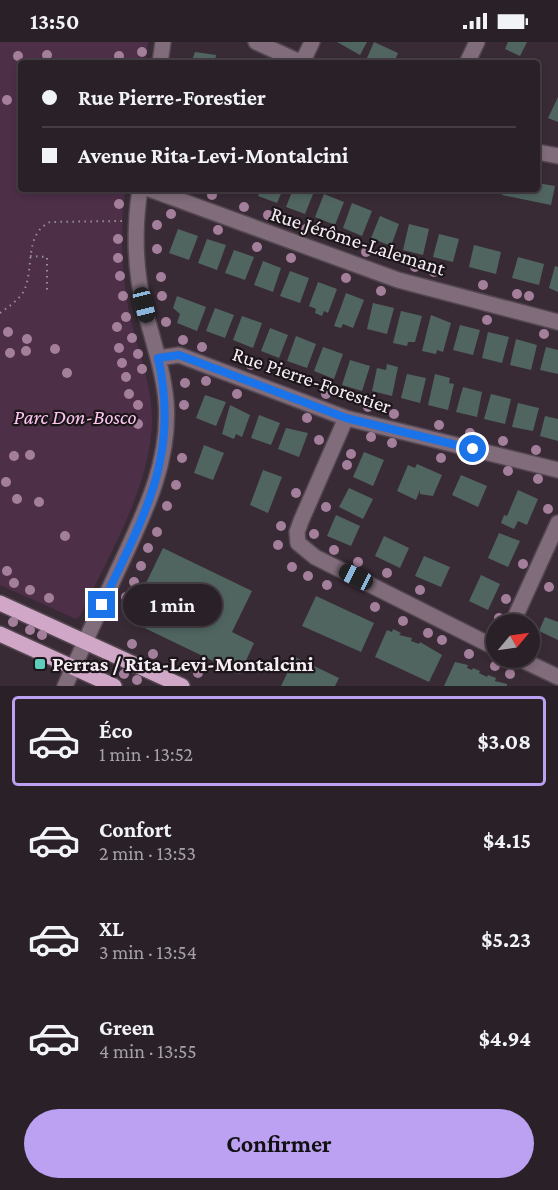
<!DOCTYPE html>
<html lang="fr">
<meta charset="utf-8">
<style>
body{margin:0;font-family:"Crimson Pro",serif;background:#322830;color:#f1f3f6;height:100vh;display:flex;flex-direction:column;font-size:22px;white-space:nowrap}
*{box-sizing:border-box;margin:0}
p{font-size:20px;color:#a5a3a8}
.icon{flex:none;width:33px;height:33px;fill:none;stroke:currentColor;stroke-width:2;stroke-linecap:round;stroke-linejoin:round}
.map{position:relative;height:644px;overflow:hidden}
.side{display:flex;flex-direction:column;background:#2a2028;flex:1}
.side>*{flex:none}
.banner{position:absolute;left:18px;top:18px;width:522px;height:132px;border-radius:6px;box-shadow:0 3px 9px #0003,0 0 0 2px #463e45;display:grid;align-content:center;height:132px;padding:0 24px;background:#2a2028}
.needle{width:39px;rotate:61deg}
.controls{position:absolute;left:486px;top:572px;display:grid;gap:12px}
.controls a{display:grid;place-items:center;width:54px;height:54px;border-radius:50%;background:#2a2028;box-shadow:0 3px 9px #0003,0 0 0 2px #463e45;font-size:30px}
.end{position:absolute;width:27px;height:27px;margin:-14px;border:8px solid #1a73e8;background:#fff;box-shadow:0 0 0 3px #fff}
.from{border-radius:50%}
.bubble{position:absolute;height:42px;border-radius:21px;background:#2a2028;box-shadow:0 3px 9px #0003,0 0 0 2px #463e45;font-size:20px;font-weight:700;line-height:42px;text-align:center}
.car{position:absolute;width:18px;height:36px;margin:-18px -9px;border-radius:8px;box-shadow:0 0 4px 2px #0007;background:linear-gradient(#222 24%,#8ab4d8 0 40%,#222 0 76%,#8ab4d8 0 86%,#222 0)}
.banner b{display:flex;align-items:center;gap:21px;height:57px;font-size:22px}
.banner b+b{border-top:2px solid #463e45}
.banner i{width:15px;height:15px;background:#f1f3f6}
ul{padding:10px 0 0;list-style:none}
li{display:flex;align-items:center;gap:18px;height:90px;margin:0 12px 9px;padding:0 12px;border:3px solid transparent;border-radius:6px}
li div{flex:1}
li b{display:block;font-size:22px}
li em{font-style:normal;font-weight:700}
li.selected{border-color:#bca0f2}
li>.icon{width:54px;height:54px;stroke-width:1.5}
.cta{display:flex;gap:12px;margin-top:auto;padding:12px 24px}
.cta a{flex:1;height:69px;border-radius:36px;background:#bca0f2;color:#111;font-size:24px;font-weight:700;line-height:69px;text-align:center}
.status{display:flex;justify-content:space-between;align-items:center;height:42px;padding:0 30px;background:#2a2028;direction:ltr}
.status svg{height:16px;fill:currentColor}
.map>svg:first-child{display:block}
.green{fill:#4d2f47}
.building{fill:#516560}
.lines{fill:none;stroke-linecap:round;stroke-linejoin:round}
.minor-casing{stroke:#534650;stroke-width:18}
.major-casing{stroke:#534650;stroke-width:18}
.path{stroke:#9a9098;stroke-width:2;stroke-dasharray:1.5 4.5;stroke-linecap:butt}
.minor{stroke:#806c7b;stroke-width:15}
.major{stroke:#d0a7c7;stroke-width:15}
.tree{fill:#a47f9b}
.route{stroke:#1a73e8;stroke-width:8}
.poi-dot{fill:#5dceb9;stroke:#1c161a;stroke-width:2}
.labels{text-anchor:middle;dominant-baseline:central;stroke-width:4.5;stroke-linejoin:round;paint-order:stroke}
.street-label{font-size:21px;fill:#f7eef5;stroke:#1c161a}
.park-label{font-size:21px;font-style:italic;fill:#fcc4ef;stroke:#1c161a}
.poi-label{font-size:21px;font-weight:bold;fill:#f7eef5;stroke:#1c161a;text-anchor:start}
</style>
<div class="status"><b>13:50</b><svg viewBox="0 0 49 12"><path d="M0 12V9h3v3zM5 12V6h3v6zM10 12V3h3v9zM15 12V0h3v12zM26 1h20v11H26zM47 4h2v5h-2z"/></svg></div>
<div class="map">
<svg width="558" height="644" viewBox="0 0 558 644">
<rect width="100%" height="100%" fill="#382b35"/>
<path class="green" d="M0 0H148L145 21H21V147H125C120 191 121 236 131 279 139 312 152 343 152 378 151 445 108 514 80 574L76 577 0 543Z"/>
<path class="building" d="M337 0H367L360 13Z
M374 0 398 11 394 21H375L367 16Z
M508 0H527L520 14 505 7Z
M195 10 216 13 215 21H191Z
M558 55V80L548 76Z
M537 141 555 144 551 163 502 153 503 147H537Z
M261 147H283L277 161 258 154Z
M293 147H315L305 172 286 165Z
M323 147 326 148 324 152 344 160 335 183 315 175 324 152 321 151Z
M352 161 372 169 362 194 343 186Z
M380 174 399 182 391 204 371 196Z
M409 182 429 187 423 213 403 208Z
M178 187 198 194 189 218 169 211Z
M439 192 459 197 453 220 433 215Z
M207 197 226 203 217 228 198 221Z
M474 203 501 210 496 232 469 225Z
M234 208 254 215 245 238 225 231Z
M518 215 544 222 539 243 512 236Z
M263 219 281 226 273 250 254 243Z
M555 224 558 225V250L549 246Z
M290 229 309 236 300 261 280 254Z
M318 240 337 247 328 271 324 269 322 274 315 271 316 267 309 264Z
M346 251 364 258 353 286 343 282 341 286 334 284Z
M177 254 206 265 197 289 177 281 180 272 173 266Z
M373 261 394 266 387 292 367 287Z
M215 266 234 273 225 296 206 289Z
M401 269 422 274 415 300H408L407 304 393 301Z
M431 273 451 281 443 310 437 308 436 312 422 309Z
M242 274 262 281 253 306 233 298Z
M460 283 480 288 473 313 453 308Z
M270 286 288 293 279 316 261 309Z
M488 290 509 295 502 321 482 316Z
M296 294 316 302 307 326 287 319Z
M516 297 537 303 531 328 510 323Z
M323 305 343 312 334 337 314 329Z
M546 305 558 308V332L540 328Z
M350 318 370 324 362 349 342 343Z
M387 322 398 325 392 354 372 349 377 326 386 328Z
M407 332 426 336 420 361 401 356Z
M435 332 450 336 449 341 454 342 448 368 428 363Z
M463 345 482 350 477 375 456 370Z
M491 352 511 357 505 382 484 377Z
M205 353 226 360 216 384 196 376Z
M518 361 539 366 533 389 512 385Z
M230 363 250 373 242 395 236 392 234 397 222 392Z
M259 373 280 381 271 403 251 396Z
M545 374 558 377V399L540 394Z
M286 386 308 391 299 415 278 407Z
M204 403 224 411 213 438 194 431Z
M364 410 384 418 373 444 353 435Z
M417 422 442 433 433 454 420 452V448L416 458 397 449 408 423 415 426Z
M263 428 282 435 268 471 250 463Z
M461 433 487 444 478 465 452 453Z
M349 446 373 457 363 477 339 465Z
M518 448 538 457 527 483 518 479 514 487 501 481 504 473 507 474Z
M336 473 360 484 351 504 327 494Z
M499 491 520 499 508 525 488 516Z
M384 494 409 506 400 526 375 514Z
M163 506 252 549 232 590 254 601 240 632 128 578Z
M424 514 450 525 441 545 415 534Z
M481 533 500 542 488 568 469 559Z
M316 554 374 581 361 610 302 584Z
M545 575 558 580V598L539 589Z
M393 587 401 591 399 593 412 596 411 599 419 602 420 600 442 613 429 640 375 615 387 588 392 590Z
M295 615 339 636 335 644H281Z
M455 620 468 623 467 626 472 628 473 626 480 629 479 631 487 635 488 633 496 636 495 639 507 642V644H444Z"/>
<g class="lines">
<g class="minor-casing">
<path id="minor" d="M256 0 302 21
M160 21 163 0
M302 21 312 0
M467 21 477 0
M537 110 558 114
M149 147 398 238 558 280
M158 316 179 313 346 376 558 428
M346 376 301 479 297 490 298 501 315 515 496 606
M512 582 558 481
M516 615 558 635
M65 644C82 607 99 569 116 532 142 476 171 422 166 359 163 327 152 296 144 265 135 227 134 186 140 147"/>
</g>
<g class="major-casing">
<path id="major" d="M0 561 182 644
M0 592 114 644"/>
</g>
<path class="path" d="M30 214 47 215V248
M0 271C8 265 16 260 22 252 36 231 22 193 50 180L122 179"/>
<use href="#minor" class="minor"/>
<use href="#major" class="major"/>
</g>
<g class="tree">
<circle cx="142" cy="10" r="5"/>
<circle cx="47" cy="13" r="5"/>
<circle cx="18" cy="14" r="5"/>
<circle cx="119" cy="14" r="5"/>
<circle cx="7" cy="58" r="5"/>
<circle cx="212" cy="153" r="5"/>
<circle cx="119" cy="162" r="5"/>
<circle cx="244" cy="165" r="5"/>
<circle cx="171" cy="172" r="5"/>
<circle cx="268" cy="173" r="5"/>
<circle cx="157" cy="183" r="5"/>
<circle cx="306" cy="187" r="5"/>
<circle cx="218" cy="188" r="5"/>
<circle cx="118" cy="197" r="5"/>
<circle cx="257" cy="205" r="5"/>
<circle cx="157" cy="207" r="5"/>
<circle cx="366" cy="210" r="5"/>
<circle cx="118" cy="216" r="5"/>
<circle cx="291" cy="216" r="5"/>
<circle cx="415" cy="225" r="5"/>
<circle cx="434" cy="230" r="5"/>
<circle cx="120" cy="234" r="5"/>
<circle cx="161" cy="235" r="5"/>
<circle cx="346" cy="236" r="5"/>
<circle cx="483" cy="243" r="5"/>
<circle cx="381" cy="249" r="5"/>
<circle cx="517" cy="252" r="5"/>
<circle cx="123" cy="254" r="5"/>
<circle cx="162" cy="254" r="5"/>
<circle cx="529" cy="254" r="5"/>
<circle cx="126" cy="275" r="5"/>
<circle cx="487" cy="278" r="5"/>
<circle cx="166" cy="280" r="5"/>
<circle cx="117" cy="285" r="5"/>
<circle cx="8" cy="290" r="5"/>
<circle cx="544" cy="292" r="5"/>
<circle cx="132" cy="296" r="5"/>
<circle cx="27" cy="297" r="5"/>
<circle cx="183" cy="298" r="5"/>
<circle cx="202" cy="305" r="5"/>
<circle cx="119" cy="306" r="5"/>
<circle cx="55" cy="307" r="5"/>
<circle cx="26" cy="309" r="5"/>
<circle cx="10" cy="311" r="5"/>
<circle cx="138" cy="312" r="5"/>
<circle cx="122" cy="321" r="5"/>
<circle cx="251" cy="323" r="5"/>
<circle cx="142" cy="327" r="5"/>
<circle cx="67" cy="331" r="5"/>
<circle cx="126" cy="335" r="5"/>
<circle cx="206" cy="339" r="5"/>
<circle cx="185" cy="341" r="5"/>
<circle cx="129" cy="352" r="5"/>
<circle cx="237" cy="352" r="5"/>
<circle cx="326" cy="352" r="5"/>
<circle cx="138" cy="363" r="5"/>
<circle cx="184" cy="363" r="5"/>
<circle cx="368" cy="365" r="5"/>
<circle cx="394" cy="372" r="5"/>
<circle cx="307" cy="376" r="5"/>
<circle cx="138" cy="382" r="5"/>
<circle cx="439" cy="383" r="5"/>
<circle cx="470" cy="391" r="5"/>
<circle cx="371" cy="395" r="5"/>
<circle cx="319" cy="398" r="5"/>
<circle cx="503" cy="399" r="5"/>
<circle cx="392" cy="401" r="5"/>
<circle cx="536" cy="408" r="5"/>
<circle cx="351" cy="412" r="5"/>
<circle cx="30" cy="413" r="5"/>
<circle cx="14" cy="414" r="5"/>
<circle cx="182" cy="416" r="5"/>
<circle cx="441" cy="416" r="5"/>
<circle cx="347" cy="423" r="5"/>
<circle cx="508" cy="429" r="5"/>
<circle cx="538" cy="437" r="5"/>
<circle cx="6" cy="440" r="5"/>
<circle cx="176" cy="443" r="5"/>
<circle cx="296" cy="451" r="5"/>
<circle cx="17" cy="457" r="5"/>
<circle cx="39" cy="460" r="5"/>
<circle cx="167" cy="464" r="5"/>
<circle cx="326" cy="465" r="5"/>
<circle cx="548" cy="467" r="5"/>
<circle cx="281" cy="484" r="5"/>
<circle cx="157" cy="490" r="5"/>
<circle cx="314" cy="492" r="5"/>
<circle cx="65" cy="494" r="5"/>
<circle cx="278" cy="503" r="5"/>
<circle cx="148" cy="506" r="5"/>
<circle cx="334" cy="508" r="5"/>
<circle cx="358" cy="520" r="5"/>
<circle cx="523" cy="522" r="5"/>
<circle cx="141" cy="524" r="5"/>
<circle cx="292" cy="525" r="5"/>
<circle cx="7" cy="529" r="5"/>
<circle cx="387" cy="531" r="5"/>
<circle cx="308" cy="534" r="5"/>
<circle cx="134" cy="540" r="5"/>
<circle cx="14" cy="541" r="5"/>
<circle cx="327" cy="543" r="5"/>
<circle cx="549" cy="545" r="5"/>
<circle cx="30" cy="548" r="5"/>
<circle cx="420" cy="548" r="5"/>
<circle cx="126" cy="555" r="5"/>
<circle cx="49" cy="556" r="5"/>
<circle cx="506" cy="557" r="5"/>
<circle cx="375" cy="565" r="5"/>
<circle cx="499" cy="576" r="5"/>
<circle cx="403" cy="579" r="5"/>
<circle cx="13" cy="580" r="5"/>
<circle cx="30" cy="588" r="5"/>
<circle cx="428" cy="591" r="5"/>
<circle cx="42" cy="593" r="5"/>
<circle cx="442" cy="598" r="5"/>
<circle cx="132" cy="602" r="5"/>
<circle cx="153" cy="612" r="5"/>
<circle cx="469" cy="612" r="5"/>
<circle cx="495" cy="624" r="5"/>
<circle cx="184" cy="625" r="5"/>
<circle cx="198" cy="631" r="5"/>
<circle cx="124" cy="632" r="5"/>
<circle cx="510" cy="632" r="5"/>
<circle cx="137" cy="638" r="5"/>
</g>
<g class="lines">
<path class="route" d="M102 563C142 476 181 416 158 316L179 313 346 376 473 407"/>
</g>
<rect class="poi-dot" x="34" y="616" width="12" height="12" rx="3"/>
<g class="labels">
<g class="street-label">
<text transform="translate(358 199) rotate(18)">Rue Jérôme-Lalemant</text>
<text transform="translate(312 338) rotate(19)">Rue Pierre-Forestier</text>
</g>
<g class="park-label">
<text x="75" y="375">Parc Don-Bosco</text>
</g>
<g class="poi-label">
<text x="52" y="622">Perras / Rita-Levi-Montalcini</text>
</g>
</g>
</svg>
<div class="controls">
<a><svg class="needle" viewBox="-14 -14 28 28"><path d="M0-13l5 13h-10z" fill="#e53935"/><path d="M0 13l5-13h-10z" fill="#a5a3a8"/></svg></a>
</div>
<i class="end from" style="left:473px;top:407px"></i>
<i class="end" style="left:102px;top:563px"></i>
<div class="bubble" style="left:123px;top:542px;width:99px">1 min</div>
<i class="car" style="left:144px;top:263px;rotate:166deg"></i>
<i class="car" style="left:356px;top:535px;rotate:297deg"></i>
<div class="banner">
<b><i class="from"></i>Rue Pierre-Forestier</b>
<b><i></i>Avenue Rita-Levi-Montalcini</b>
</div>
</div>
<section class="side">
<ul>
<li class="selected"><svg class="icon" aria-label="car" viewBox="0 0 24 24"><path d="M5 17H2v-5l4-1 3-4h7l3 4 3 1v5h-3M9 17h6M6 11h13"/><circle cx="7" cy="17" r="2"/><circle cx="17" cy="17" r="2"/></svg><div><b>Éco</b><p>1 min · 13:52</p></div><em>$3.08</em></li>
<li><svg class="icon" aria-label="car" viewBox="0 0 24 24"><path d="M5 17H2v-5l4-1 3-4h7l3 4 3 1v5h-3M9 17h6M6 11h13"/><circle cx="7" cy="17" r="2"/><circle cx="17" cy="17" r="2"/></svg><div><b>Confort</b><p>2 min · 13:53</p></div><em>$4.15</em></li>
<li><svg class="icon" aria-label="car" viewBox="0 0 24 24"><path d="M5 17H2v-5l4-1 3-4h7l3 4 3 1v5h-3M9 17h6M6 11h13"/><circle cx="7" cy="17" r="2"/><circle cx="17" cy="17" r="2"/></svg><div><b>XL</b><p>3 min · 13:54</p></div><em>$5.23</em></li>
<li><svg class="icon" aria-label="car" viewBox="0 0 24 24"><path d="M5 17H2v-5l4-1 3-4h7l3 4 3 1v5h-3M9 17h6M6 11h13"/><circle cx="7" cy="17" r="2"/><circle cx="17" cy="17" r="2"/></svg><div><b>Green</b><p>4 min · 13:55</p></div><em>$4.94</em></li>
</ul>
<div class="cta"><a>Confirmer</a></div>
</section>
